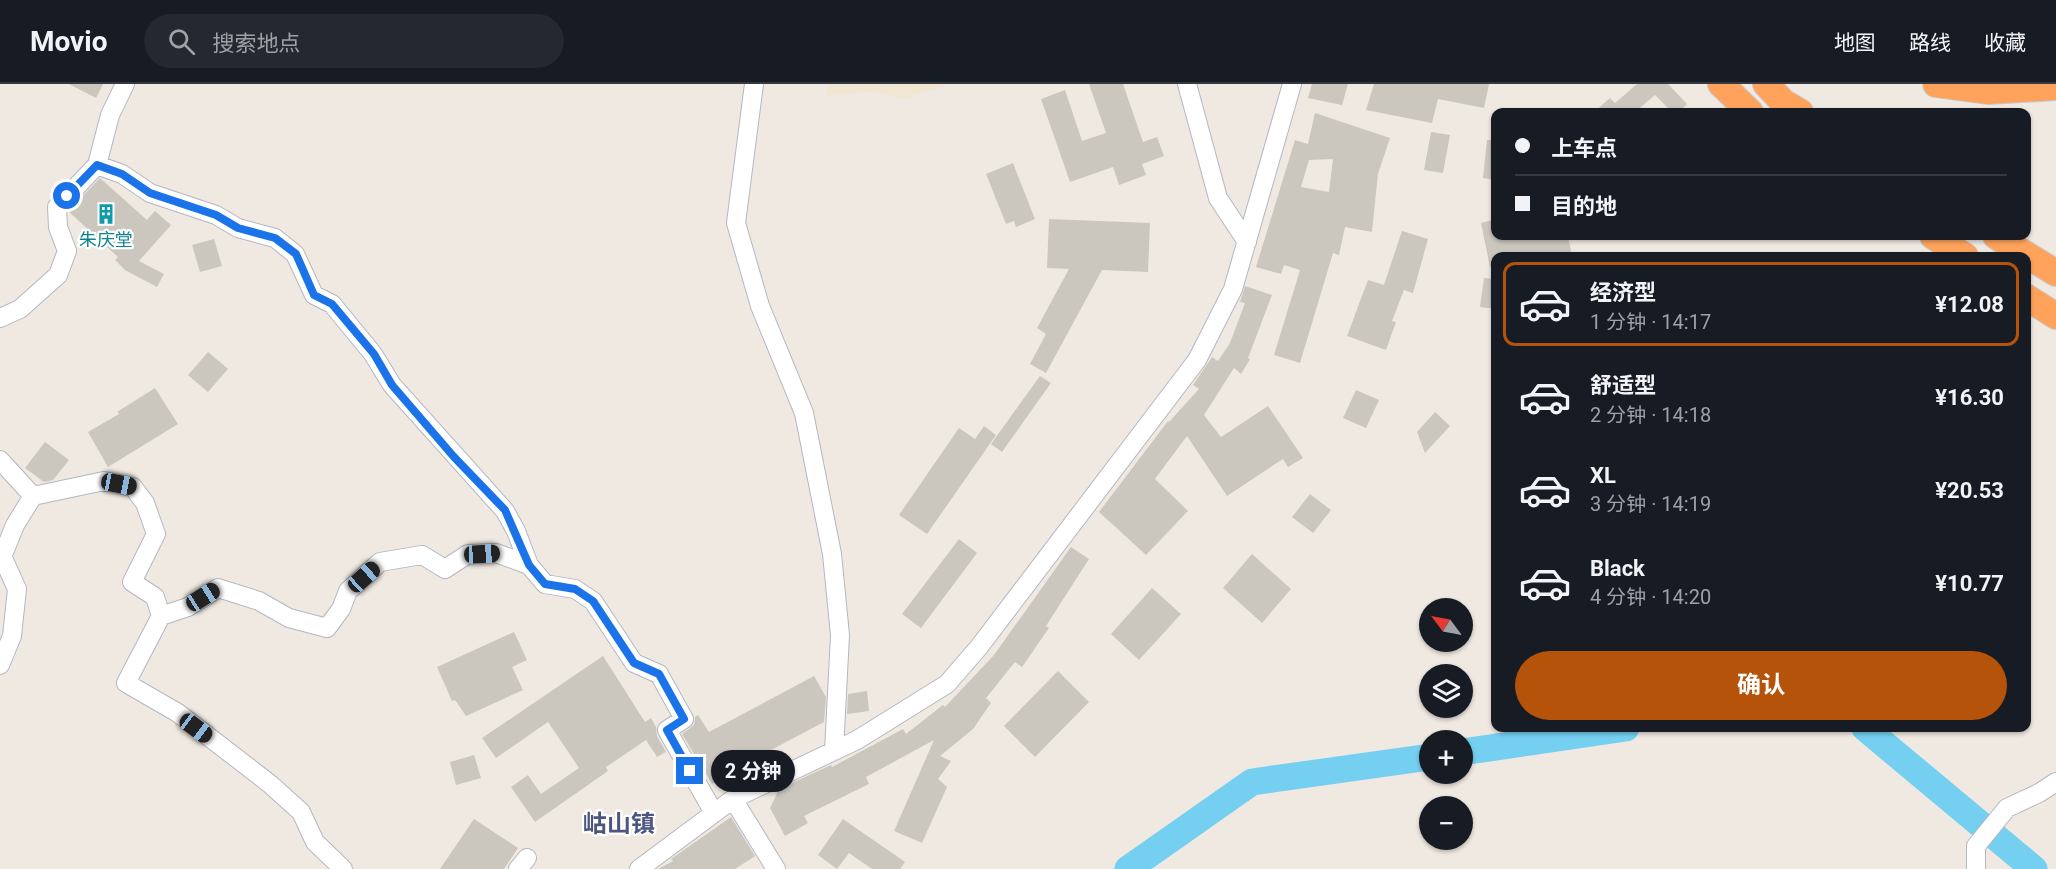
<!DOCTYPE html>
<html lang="zh">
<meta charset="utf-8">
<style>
body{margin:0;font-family:Roboto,"Noto Sans SC",sans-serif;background:#242831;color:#f1f3f6;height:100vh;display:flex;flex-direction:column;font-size:22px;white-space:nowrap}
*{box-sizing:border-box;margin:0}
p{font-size:20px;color:#9ea1a6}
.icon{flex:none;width:33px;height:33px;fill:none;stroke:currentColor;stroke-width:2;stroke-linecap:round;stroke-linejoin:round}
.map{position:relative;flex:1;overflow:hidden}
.details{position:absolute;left:1491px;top:168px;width:540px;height:480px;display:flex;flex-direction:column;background:#171b24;border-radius:12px;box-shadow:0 2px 4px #0004}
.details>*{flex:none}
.banner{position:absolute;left:1491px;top:24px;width:540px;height:132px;border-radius:12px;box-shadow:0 2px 4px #0004;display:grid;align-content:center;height:132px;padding:0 24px;background:#171b24}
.needle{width:39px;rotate:302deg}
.tools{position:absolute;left:1419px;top:514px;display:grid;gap:12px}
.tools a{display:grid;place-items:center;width:54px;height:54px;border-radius:50%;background:#171b24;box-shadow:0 2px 4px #0004;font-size:30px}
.end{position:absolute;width:27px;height:27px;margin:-14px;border:8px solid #1a73e8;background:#fff;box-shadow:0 0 0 3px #fff}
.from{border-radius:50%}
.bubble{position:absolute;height:42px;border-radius:21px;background:#171b24;box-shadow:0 2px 4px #0004;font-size:20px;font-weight:700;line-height:42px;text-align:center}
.car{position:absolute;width:18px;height:36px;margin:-18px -9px;border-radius:8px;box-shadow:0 0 4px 2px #0007;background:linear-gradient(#222 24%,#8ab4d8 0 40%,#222 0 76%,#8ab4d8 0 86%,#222 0)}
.banner b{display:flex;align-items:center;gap:21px;height:57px;font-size:22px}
.banner b+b{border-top:2px solid #363941}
.banner i{width:15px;height:15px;background:#f1f3f6}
ul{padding:10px 0 0;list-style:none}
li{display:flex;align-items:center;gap:18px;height:84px;margin:0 12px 9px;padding:0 12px;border:3px solid transparent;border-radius:12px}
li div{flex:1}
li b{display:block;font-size:22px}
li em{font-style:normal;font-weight:700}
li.on{border-color:#b45309}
li>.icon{width:54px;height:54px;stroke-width:1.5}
.primary-button{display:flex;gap:12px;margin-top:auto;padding:12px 24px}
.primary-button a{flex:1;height:69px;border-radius:36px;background:#b45309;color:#fff;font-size:24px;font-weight:700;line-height:69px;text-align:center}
header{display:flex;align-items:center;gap:36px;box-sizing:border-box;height:84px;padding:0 30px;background:#171b24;border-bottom:2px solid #363941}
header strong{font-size:28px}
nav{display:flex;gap:33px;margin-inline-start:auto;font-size:21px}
.search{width:420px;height:54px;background:#242831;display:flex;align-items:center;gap:15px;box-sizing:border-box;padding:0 21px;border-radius:33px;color:#9ea1a6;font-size:22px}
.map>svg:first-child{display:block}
.education{fill:#f0e6d1}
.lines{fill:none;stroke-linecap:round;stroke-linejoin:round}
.river{stroke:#75cff0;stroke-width:27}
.building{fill:#cbc7bf;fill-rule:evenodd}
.minor-casing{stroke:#b4b7c1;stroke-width:20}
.highway-casing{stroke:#c9c9c9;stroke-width:28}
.minor{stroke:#fff;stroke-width:18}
.highway{stroke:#ffa35c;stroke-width:26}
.route{stroke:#1a73e8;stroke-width:8}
.labels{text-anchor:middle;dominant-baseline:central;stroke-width:4.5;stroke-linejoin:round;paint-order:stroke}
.culture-label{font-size:18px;fill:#0d838f;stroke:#fff}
.district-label{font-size:24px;font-weight:bold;fill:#4d5680;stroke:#fff}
</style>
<header>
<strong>Movio</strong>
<div class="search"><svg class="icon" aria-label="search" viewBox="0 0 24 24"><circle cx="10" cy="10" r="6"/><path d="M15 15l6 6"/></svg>搜索地点</div>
<nav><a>地图</a><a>路线</a><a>收藏</a></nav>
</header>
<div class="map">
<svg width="2056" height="785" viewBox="0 0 2056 785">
<rect width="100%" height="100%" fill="#efe9e1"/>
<path class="education" d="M827 0H950L903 15 875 7 827 12Z"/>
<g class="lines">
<path class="river" d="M1865 644 2034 785
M1462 668 1626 644
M1128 785 1252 698 1430 673"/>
</g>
<path class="building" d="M69 0H103L96 14Z
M1089 0H1123L1143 58 1157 53 1164 72 1142 80 1146 91 1119 101 1113 83 1070 98 1041 15 1065 6 1082 57 1106 49Z
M1312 0H1348L1342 21 1308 14Z
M1374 0H1489L1484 24 1438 15 1432 39 1366 26Z
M1637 0H1668L1687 20 1679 28H1672L1655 11 1635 28H1594L1610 14 1615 19Z
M1315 29 1390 54 1378 90 1372 148 1345 143 1339 171 1333 169 1300 279 1274 271 1300 186 1284 181 1281 190 1256 183 1295 56 1308 60ZM1333 75 1329 108 1301 103 1309 76Z
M1431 48 1450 51 1443 89 1424 86Z
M1487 56H1496V96L1483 94Z
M1013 79 1035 135 1016 143 1014 137 1006 140 986 90Z
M100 94 147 136 155 127 171 141 139 177 164 190 157 203 125 186 115 176 118 173 68 127Z
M1049 135 1150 139 1148 188 1102 186 1046 289 1030 280 1046 250 1037 244 1069 185 1047 184Z
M1496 135V152H1568L1572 172H1496V182L1490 183 1481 139Z
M1402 147 1428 155 1413 209 1404 206 1392 237 1396 238 1386 266 1347 252 1368 196 1384 201Z
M214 155 222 182 200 188 192 161Z
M1484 194 1496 195V225L1480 223Z
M1245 202 1272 211 1248 274 1250 275 1241 290 1234 284 1204 331 1221 353 1268 322 1303 374 1288 383 1283 375 1227 412 1187 352 1155 395 1188 427 1146 471 1099 428 1168 337 1169 338 1199 305 1193 301 1212 273 1218 277 1230 259 1245 219 1240 218Z
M208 268 228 285 208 308 188 291Z
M1040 292 1051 299 1002 368 991 360Z
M155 304 178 340 108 383 88 348 119 330 117 328Z
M1356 306 1379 316 1366 344 1343 334Z
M1435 328 1450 342 1425 369 1417 348Z
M984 342 996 351 927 450 899 431 959 344 975 355Z
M45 358 69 376 53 396 44 398 25 384Z
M1310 410 1331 426 1313 449 1292 433Z
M959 455 977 469 921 544 902 530Z
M1071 463 1089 475 1046 542 1049 544 1022 583 1015 578 986 614 991 619 973 645 940 672 951 677 938 695 947 703 922 759 894 747 934 656 866 693 869 700 804 732 808 739 785 752 770 724 779 705 831 681 832 683 903 645 906 650 943 621 945 623 994 571Z
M1252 470 1291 505 1262 539 1223 504Z
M1152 504 1181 530 1139 576 1111 550Z
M514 548 527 576 512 583 523 606 466 632 455 616 452 617 437 583Z
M603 572 645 638 651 634 656 643 657 652 666 668 657 673 646 656 606 683 608 687 535 738 511 703 528 691 541 710 579 684 548 638 496 674 482 654Z
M1058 587 1089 618 1035 673 1004 642Z
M814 592 826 613 824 638 724 691 712 700 682 650 694 641 695 633 698 631 709 648Z
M867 607 869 627 847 630 848 610Z
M474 671 481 694 456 701 450 678Z
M731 733 755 772 735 785H658L673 777 671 775Z
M474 735 518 764 504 785H440Z
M843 735 905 778 900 785H872L849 769 837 785 818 771Z"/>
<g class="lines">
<g class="minor-casing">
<path id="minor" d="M754 0 736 139 760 222 804 329 832 470 840 551 834 667
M1187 0 1218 114 1247 158
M97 81 122 90 150 109 216 131 238 144 275 154 295 170 314 211 332 220 373 270 392 301 505 427 516 447 529 481 545 500 575 505 593 517 634 579 659 590 684 635 667 646 714 729
M0 234 20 225 58 191 67 167 58 143 57 123 97 81 110 31 125 0
M0 376 33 412 104 397 133 403 145 419 156 450 132 498 155 513 161 532
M0 478 15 441 33 412
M0 581 12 552 17 505 3 474
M733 715 776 785
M343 785 315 758 301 728 270 700 178 629 126 599 161 532 188 523 218 504 259 517 289 534 327 544 341 525 348 507 380 478 422 471 445 485 468 470 496 469 529 481
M518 785 527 774
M639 785 733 715 857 656 947 600 979 563 1197 276 1233 205 1292 0
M1976 785V762L2007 724 2039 709 2056 698"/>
</g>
<g class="highway-casing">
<path id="highway" d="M1721 0 1750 28
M1766 0 1783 18 1800 28
M1936 0 1988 7 2056 3
M1933 152 1965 172
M1996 152 2056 189
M2026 213 2056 232"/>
</g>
<use href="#minor" class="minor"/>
<use href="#highway" class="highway"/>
</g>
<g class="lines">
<path class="route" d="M67 112 97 81 122 90 150 109 216 131 238 144 275 154 296 170 314 211 332 220 374 270 392 301 454 373 505 426 529 481 545 500 575 505 593 517 634 579 659 590 684 635 667 646 690 687"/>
</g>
<defs>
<g id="building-bare" transform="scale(1.62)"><path d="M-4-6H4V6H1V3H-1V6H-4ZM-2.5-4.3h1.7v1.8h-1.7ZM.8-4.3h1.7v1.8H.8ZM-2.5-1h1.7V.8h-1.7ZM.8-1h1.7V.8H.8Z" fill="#0f9aa8" stroke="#fff" stroke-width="2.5" paint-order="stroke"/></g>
</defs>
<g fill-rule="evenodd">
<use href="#building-bare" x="106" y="130"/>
</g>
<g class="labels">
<g class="culture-label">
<text x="106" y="155">朱庆堂</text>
</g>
<g class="district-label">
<text x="619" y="740">岵山镇</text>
</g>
</g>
</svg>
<div class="tools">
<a><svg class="needle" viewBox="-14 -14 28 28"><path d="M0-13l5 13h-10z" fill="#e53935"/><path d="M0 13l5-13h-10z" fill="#9ea1a6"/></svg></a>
<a><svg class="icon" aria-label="layers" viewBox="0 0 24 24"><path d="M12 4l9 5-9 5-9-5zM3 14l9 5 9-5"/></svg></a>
<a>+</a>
<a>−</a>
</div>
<i class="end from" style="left:67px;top:112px"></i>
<i class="end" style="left:690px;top:687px"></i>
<div class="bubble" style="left:711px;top:666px;width:84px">2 分钟</div>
<i class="car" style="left:119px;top:400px;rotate:101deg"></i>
<i class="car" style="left:482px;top:470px;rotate:87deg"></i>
<i class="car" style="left:364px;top:493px;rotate:48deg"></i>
<i class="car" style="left:203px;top:513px;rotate:58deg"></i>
<i class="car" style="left:196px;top:644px;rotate:127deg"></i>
<div class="banner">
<b><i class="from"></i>上车点</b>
<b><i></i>目的地</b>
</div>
<section class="details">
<ul>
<li class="on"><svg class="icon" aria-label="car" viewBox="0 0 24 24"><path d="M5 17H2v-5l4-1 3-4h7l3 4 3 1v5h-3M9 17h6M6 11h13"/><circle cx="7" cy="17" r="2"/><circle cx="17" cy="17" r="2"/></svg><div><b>经济型</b><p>1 分钟 · 14:17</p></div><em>¥12.08</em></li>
<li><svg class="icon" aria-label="car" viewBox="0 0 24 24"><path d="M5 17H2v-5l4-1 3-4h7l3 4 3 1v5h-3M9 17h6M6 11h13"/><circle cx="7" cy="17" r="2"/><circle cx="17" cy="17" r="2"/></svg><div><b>舒适型</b><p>2 分钟 · 14:18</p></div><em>¥16.30</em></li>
<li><svg class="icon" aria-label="car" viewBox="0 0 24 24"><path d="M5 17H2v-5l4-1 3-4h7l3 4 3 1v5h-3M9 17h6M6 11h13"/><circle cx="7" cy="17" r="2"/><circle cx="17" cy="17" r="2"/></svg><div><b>XL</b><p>3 分钟 · 14:19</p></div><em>¥20.53</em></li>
<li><svg class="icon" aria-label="car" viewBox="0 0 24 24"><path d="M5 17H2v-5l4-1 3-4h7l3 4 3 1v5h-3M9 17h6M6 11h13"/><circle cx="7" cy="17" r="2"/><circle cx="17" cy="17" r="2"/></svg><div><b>Black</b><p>4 分钟 · 14:20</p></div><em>¥10.77</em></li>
</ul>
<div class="primary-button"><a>确认</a></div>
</section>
</div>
